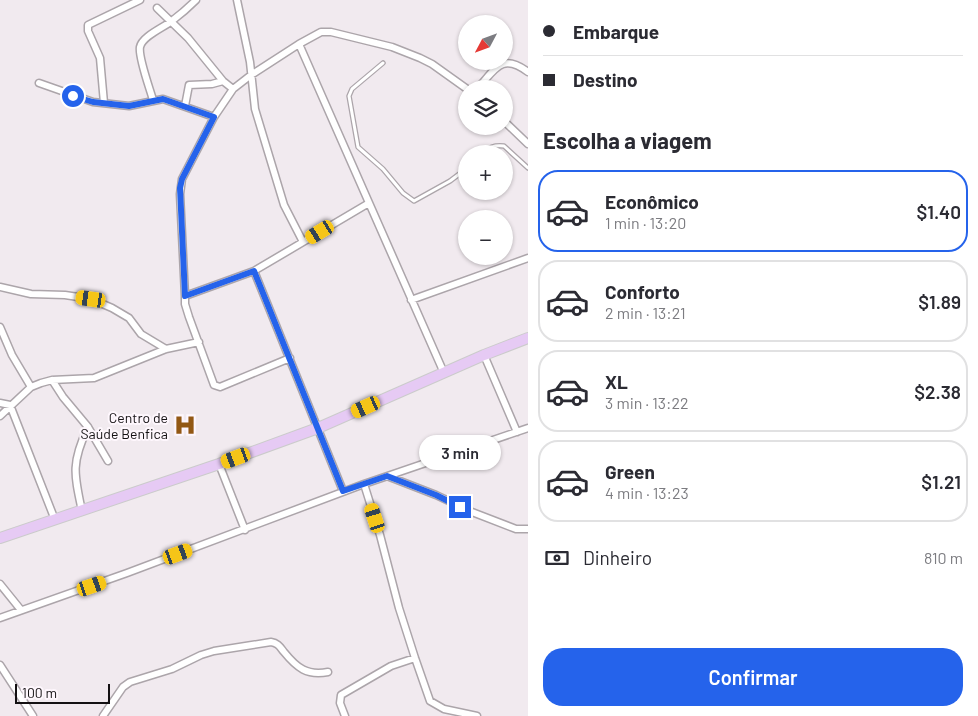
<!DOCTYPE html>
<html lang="pt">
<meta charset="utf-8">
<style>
body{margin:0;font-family:Barlow,sans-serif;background:#f7f7f7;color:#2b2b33;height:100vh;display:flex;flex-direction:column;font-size:19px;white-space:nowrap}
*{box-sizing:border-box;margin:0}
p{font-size:16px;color:#7c7c81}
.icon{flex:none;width:28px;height:28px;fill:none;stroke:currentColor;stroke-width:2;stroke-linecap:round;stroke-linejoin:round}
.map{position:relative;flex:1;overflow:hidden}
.panel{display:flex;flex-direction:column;background:#fff;width:450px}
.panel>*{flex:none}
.banner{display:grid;align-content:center;height:110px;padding:0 15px;background:#fff}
.needle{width:32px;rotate:229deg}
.controls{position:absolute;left:458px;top:15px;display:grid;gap:10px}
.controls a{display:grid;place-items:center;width:55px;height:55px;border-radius:50%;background:#fff;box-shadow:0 1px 4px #0004;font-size:25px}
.scale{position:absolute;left:15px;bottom:12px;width:95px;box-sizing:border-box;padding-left:5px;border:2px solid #141113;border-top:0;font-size:14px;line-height:18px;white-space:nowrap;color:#141113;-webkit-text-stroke:4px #fef7fd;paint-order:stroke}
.end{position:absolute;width:22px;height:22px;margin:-11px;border:6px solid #2563eb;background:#fff;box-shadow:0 0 0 2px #fff}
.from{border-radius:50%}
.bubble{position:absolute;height:35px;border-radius:18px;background:#fff;box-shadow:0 1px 4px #0004;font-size:16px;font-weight:600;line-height:35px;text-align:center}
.car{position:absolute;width:15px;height:30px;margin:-15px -8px;border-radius:6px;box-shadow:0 0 4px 1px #0007;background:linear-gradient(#f5c518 24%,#345 0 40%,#f5c518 0 76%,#345 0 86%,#f5c518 0)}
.banner b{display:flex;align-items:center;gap:18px;height:48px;font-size:19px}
.banner b+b{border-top:1px solid #e1e1e2}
.banner i{width:12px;height:12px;background:#2b2b33}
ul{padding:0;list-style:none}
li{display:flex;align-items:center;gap:15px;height:82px;margin:0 10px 8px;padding:0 5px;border:2px solid #e1e1e2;border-radius:20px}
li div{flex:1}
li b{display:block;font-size:19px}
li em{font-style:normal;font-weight:600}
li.active{border-color:#2563eb}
li>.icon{width:45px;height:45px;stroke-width:1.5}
h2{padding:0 15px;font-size:22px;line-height:60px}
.pay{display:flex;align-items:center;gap:12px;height:55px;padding:0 15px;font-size:19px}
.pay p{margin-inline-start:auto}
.button{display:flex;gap:10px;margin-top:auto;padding:10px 15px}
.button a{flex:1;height:58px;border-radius:20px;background:#2563eb;color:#fff;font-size:20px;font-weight:600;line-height:58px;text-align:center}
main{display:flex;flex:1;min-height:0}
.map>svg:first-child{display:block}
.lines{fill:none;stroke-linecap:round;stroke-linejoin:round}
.service-casing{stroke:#aca5aa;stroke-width:5.5}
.minor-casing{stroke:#aca5aa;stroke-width:9}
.primary-casing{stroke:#cbcbcb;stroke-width:12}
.service{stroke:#fff;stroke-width:3}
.minor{stroke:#fff;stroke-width:6}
.primary{stroke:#e6caf4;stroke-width:10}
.route{stroke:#2563eb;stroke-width:6}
.labels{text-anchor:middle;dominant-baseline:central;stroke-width:4;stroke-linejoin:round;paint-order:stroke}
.poi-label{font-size:14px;fill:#141113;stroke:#fef7fd;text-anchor:end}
</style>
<main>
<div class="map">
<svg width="528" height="716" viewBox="0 0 528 716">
<rect width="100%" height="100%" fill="#f1eaef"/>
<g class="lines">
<g class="service-casing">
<path id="service" d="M383 63 352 89 349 96 358 147 383 169 403 193 414 201 450 181 466 169
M482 154C489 147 494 145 504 146L528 168"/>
</g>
<g class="minor-casing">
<path id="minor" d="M237 0 250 62 255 109 284 205 303 242
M157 8 188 38 223 81 233 89
M39 83 93 102 129 106 163 99 214 117
M477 89C495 70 501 52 528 72
M153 100C150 89 138 57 140 47 142 36 165 27 173 20 181 14 189 7 196 0
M104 103 100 58 88 31V25L140 0
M185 106 189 85 212 84 223 81
M504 121 528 144
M254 271 343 491
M0 287 31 294 65 295 91 299 112 308 129 318 141 334 166 349
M185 296 180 194 182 179 214 117 233 89 251 75 299 44
M411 300 528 258
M0 327 12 355 31 387
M484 355 517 432
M290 358 220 387 214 385 189 317 185 304V296L254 271 369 203
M444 373 299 44 321 32H331L392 47 420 58 432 64 467 89
M52 380 63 397 88 427 108 461
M0 403 10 405 55 520
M0 416 31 387 41 383 52 380 94 378 166 349 199 342
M219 464 245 530
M387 476 436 495 472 512 516 529H528
M364 484 380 535 399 608 415 658 430 701 444 709 477 716
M82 511C74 474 71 463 88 427
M0 584 21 610
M0 618 127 573 364 484 528 428
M0 665 33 716
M103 716 123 687 130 682 172 669 201 655 214 651 271 642C278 643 280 647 284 652 297 668 307 676 328 672
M345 716 340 703 341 695 391 666 415 658"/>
</g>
<g class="primary-casing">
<path id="primary" d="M0 538 219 464 318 428 484 355 528 338"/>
</g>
<use href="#service" class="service"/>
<use href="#minor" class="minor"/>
<use href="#primary" class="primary"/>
</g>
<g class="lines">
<path class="route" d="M73 96 93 102 129 106 163 99 214 117 182 179 180 188 185 296 254 271 343 491 387 476 436 495 460 507"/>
</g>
<defs>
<g id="hospital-bare" transform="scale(1.725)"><path d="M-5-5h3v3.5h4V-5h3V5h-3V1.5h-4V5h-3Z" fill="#925814" stroke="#fef7fd" stroke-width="2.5" paint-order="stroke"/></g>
</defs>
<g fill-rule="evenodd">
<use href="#hospital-bare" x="185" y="425"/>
</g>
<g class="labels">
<g class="poi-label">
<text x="168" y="417">Centro de<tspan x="168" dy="16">Saúde Benfica</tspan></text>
</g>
</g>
</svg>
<div class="controls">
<a><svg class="needle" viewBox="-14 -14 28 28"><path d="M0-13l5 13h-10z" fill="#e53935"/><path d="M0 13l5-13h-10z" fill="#7c7c81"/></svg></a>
<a><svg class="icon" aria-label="layers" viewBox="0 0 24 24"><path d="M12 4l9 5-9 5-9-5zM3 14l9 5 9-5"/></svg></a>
<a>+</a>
<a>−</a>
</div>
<div class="scale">100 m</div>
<i class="end from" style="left:73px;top:96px"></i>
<i class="end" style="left:460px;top:507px"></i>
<div class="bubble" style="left:419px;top:435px;width:82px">3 min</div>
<i class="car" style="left:320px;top:232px;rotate:239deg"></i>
<i class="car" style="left:91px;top:299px;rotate:278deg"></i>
<i class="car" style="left:366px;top:407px;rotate:246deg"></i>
<i class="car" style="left:236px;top:458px;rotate:250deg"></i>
<i class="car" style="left:375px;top:518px;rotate:342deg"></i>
<i class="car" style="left:178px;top:554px;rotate:70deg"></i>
<i class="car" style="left:92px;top:586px;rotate:71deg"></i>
</div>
<section class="panel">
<div class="banner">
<b><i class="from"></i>Embarque</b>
<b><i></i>Destino</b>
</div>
<h2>Escolha a viagem</h2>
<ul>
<li class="active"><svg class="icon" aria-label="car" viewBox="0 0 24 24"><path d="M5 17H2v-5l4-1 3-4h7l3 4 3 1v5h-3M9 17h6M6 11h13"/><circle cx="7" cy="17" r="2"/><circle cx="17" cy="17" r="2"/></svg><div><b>Econômico</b><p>1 min · 13:20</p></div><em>$1.40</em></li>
<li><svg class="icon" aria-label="car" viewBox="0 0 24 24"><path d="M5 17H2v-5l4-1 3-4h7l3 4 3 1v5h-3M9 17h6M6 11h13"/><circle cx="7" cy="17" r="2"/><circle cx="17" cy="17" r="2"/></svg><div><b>Conforto</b><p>2 min · 13:21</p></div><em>$1.89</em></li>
<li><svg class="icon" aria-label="car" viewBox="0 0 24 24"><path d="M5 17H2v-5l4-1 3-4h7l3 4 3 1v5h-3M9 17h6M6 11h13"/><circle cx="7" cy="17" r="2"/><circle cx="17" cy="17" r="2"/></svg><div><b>XL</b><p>3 min · 13:22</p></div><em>$2.38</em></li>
<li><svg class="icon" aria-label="car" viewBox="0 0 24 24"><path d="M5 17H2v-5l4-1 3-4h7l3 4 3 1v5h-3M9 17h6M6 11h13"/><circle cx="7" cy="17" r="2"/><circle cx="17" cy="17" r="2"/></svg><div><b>Green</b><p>4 min · 13:23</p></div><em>$1.21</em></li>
</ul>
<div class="pay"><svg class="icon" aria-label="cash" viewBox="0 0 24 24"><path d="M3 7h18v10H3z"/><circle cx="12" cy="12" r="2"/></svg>Dinheiro<p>810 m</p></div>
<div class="button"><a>Confirmar</a></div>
</section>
</main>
